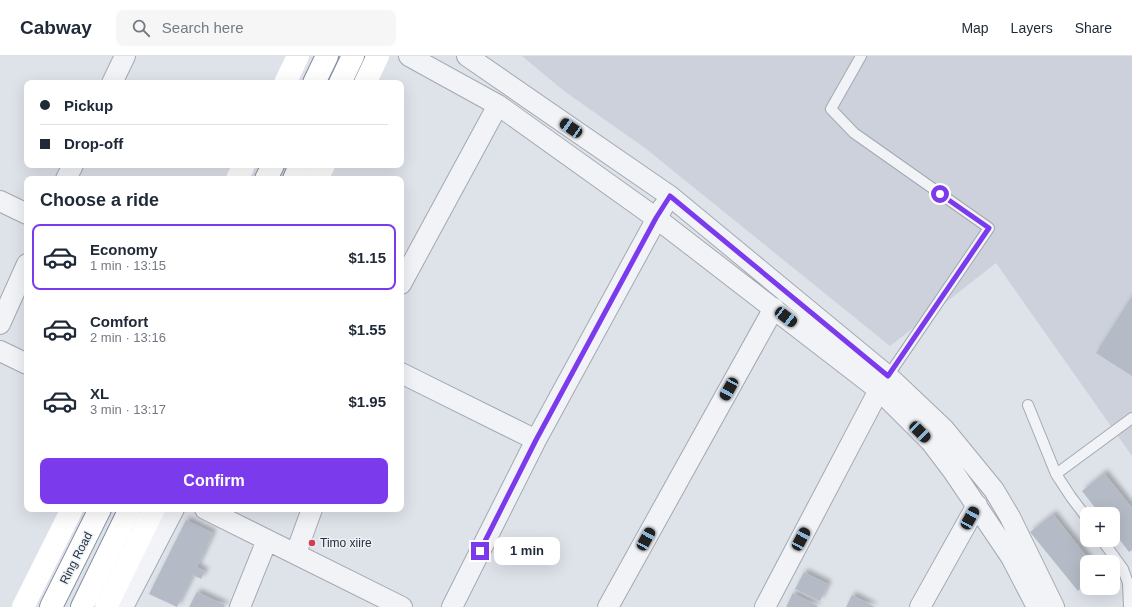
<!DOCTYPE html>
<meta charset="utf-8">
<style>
body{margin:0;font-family:Helvetica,sans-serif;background:#f6f6f7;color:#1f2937;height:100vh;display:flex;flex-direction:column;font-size:15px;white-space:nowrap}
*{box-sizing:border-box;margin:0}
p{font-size:13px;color:#747a83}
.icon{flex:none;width:22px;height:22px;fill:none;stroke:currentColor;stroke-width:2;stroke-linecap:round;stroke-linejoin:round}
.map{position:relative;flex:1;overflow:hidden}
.side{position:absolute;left:24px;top:120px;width:380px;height:336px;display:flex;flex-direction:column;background:#fff;border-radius:8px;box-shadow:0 4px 16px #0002}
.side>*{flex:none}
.banner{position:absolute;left:24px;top:24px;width:380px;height:88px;border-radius:8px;box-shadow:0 4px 16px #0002;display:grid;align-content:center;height:88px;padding:0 16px;background:#fff}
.buttons{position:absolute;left:1080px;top:451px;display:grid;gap:8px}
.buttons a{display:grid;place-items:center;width:40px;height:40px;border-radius:8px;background:#fff;box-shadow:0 4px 16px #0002;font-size:20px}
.end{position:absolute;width:18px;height:18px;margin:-9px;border:5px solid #7c3aed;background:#fff;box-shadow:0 0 0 2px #fff}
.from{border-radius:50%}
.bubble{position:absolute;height:28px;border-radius:8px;background:#fff;box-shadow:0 4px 16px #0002;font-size:13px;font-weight:600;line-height:28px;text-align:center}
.car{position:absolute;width:12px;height:24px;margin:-12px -6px;border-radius:5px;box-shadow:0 0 3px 1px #0007;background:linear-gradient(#222 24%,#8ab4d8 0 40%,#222 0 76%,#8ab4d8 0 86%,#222 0)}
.banner b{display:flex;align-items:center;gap:14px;height:38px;font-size:15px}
.banner b+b{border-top:1px solid #e0e1e3}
.banner i{width:10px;height:10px;background:#1f2937}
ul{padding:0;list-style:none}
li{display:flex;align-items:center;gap:12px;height:66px;margin:0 8px 6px;padding:0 8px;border:2px solid transparent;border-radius:8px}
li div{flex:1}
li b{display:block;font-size:15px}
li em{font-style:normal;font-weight:600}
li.current{border-color:#7c3aed}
li>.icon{width:36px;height:36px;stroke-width:1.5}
h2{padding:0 16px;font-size:18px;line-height:48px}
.action{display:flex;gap:8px;margin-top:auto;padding:8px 16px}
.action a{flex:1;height:46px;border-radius:8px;background:#7c3aed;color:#fff;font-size:16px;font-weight:600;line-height:46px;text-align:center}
header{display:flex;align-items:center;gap:24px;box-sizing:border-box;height:56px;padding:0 20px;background:#fff;border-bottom:1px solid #e0e1e3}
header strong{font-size:19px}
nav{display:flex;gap:22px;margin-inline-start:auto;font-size:14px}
.search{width:280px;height:36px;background:#f6f6f7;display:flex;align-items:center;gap:10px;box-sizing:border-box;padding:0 14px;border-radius:8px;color:#747a83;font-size:15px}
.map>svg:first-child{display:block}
.built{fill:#ccd1db}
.building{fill:#b5bbc6;filter:url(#shadow)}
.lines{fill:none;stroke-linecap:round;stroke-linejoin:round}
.lane-casing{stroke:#a3a9b3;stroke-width:12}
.street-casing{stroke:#a3a9b3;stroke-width:22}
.highway-casing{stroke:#848fa0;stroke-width:24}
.lane{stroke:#f1f3f7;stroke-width:10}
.street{stroke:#f1f3f7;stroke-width:20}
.secondary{stroke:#fff;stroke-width:22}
.highway{stroke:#fff;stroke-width:22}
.route{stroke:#7c3aed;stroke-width:5}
.poi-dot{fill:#d73a52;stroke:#edf1f6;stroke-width:1.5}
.labels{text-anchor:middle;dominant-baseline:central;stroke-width:3;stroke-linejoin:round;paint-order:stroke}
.poi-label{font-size:12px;fill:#263040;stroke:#edf1f6;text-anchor:start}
.street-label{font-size:12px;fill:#263040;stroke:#edf1f6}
</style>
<header>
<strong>Cabway</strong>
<div class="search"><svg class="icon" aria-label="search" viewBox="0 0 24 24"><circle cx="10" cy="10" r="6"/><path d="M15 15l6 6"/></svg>Search here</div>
<nav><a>Map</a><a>Layers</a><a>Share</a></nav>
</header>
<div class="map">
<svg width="1132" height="551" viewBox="0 0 1132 551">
<defs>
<filter id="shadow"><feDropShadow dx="3.5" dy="-3.5" stdDeviation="2" flood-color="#0004"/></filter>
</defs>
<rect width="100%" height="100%" fill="#dee2e9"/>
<path class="built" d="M522 0H1132V400L996 207 890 290 645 92 564 35Z"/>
<path class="building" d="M1132 240V320L1096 297Z
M1104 417 1132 452V494L1129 496 1113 475V458H1100L1082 435Z
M1053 458 1091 506H1087V527L1078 535 1030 476Z
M186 464 213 477 197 511 205 515 201 523 193 519 177 551 149 538Z
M804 516 828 528 820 545 795 533Z
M197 536 225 549 224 551H189Z
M793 537 818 550 817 551H786Z
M852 539 875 551H846Z"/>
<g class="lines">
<g class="lane-casing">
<path id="lane" d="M861 0 831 53 854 77 989 172 888 320
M1028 349 1056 418 1071 441 1087 462
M1056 418 1132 362
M1102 484 1123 513 1128 527 1129 551"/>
</g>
<g class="street-casing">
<path id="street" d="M409 0 498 49 656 162 879 334 931 386 953 415 1011 501 1037 551
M467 0 670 140 888 320 944 373 994 434 1010 461 1054 551
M112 27 125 0
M66 123 73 109
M0 145 27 158
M401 228 498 49
M0 268 27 208
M0 295 27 308
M401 317 536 384
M205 453 402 551
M296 497 312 453
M123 551 174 453
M240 551 267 484
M452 551 536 384 663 151
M608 551 774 252
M765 551 879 334
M920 551 977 449"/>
</g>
<g class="highway-casing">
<path id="highway" d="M314 27 327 0
M340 27 353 0
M266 123 273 109
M294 123 300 109
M51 551 100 453
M82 551 130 453"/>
</g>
<use href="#lane" class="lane"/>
<use href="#street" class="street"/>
<path class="secondary" d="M285 27 298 0
M365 27 378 0
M237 123 244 109
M317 123 324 109
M23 551 72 453
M106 551 154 453"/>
<use href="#highway" class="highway"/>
</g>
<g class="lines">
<path class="route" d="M480 495 536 384 656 162 670 140 888 320 989 172 940 138"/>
</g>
<circle class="poi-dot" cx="312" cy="487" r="4"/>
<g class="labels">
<g class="poi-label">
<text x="320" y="487">Timo xiire</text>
</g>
<g class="street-label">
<text transform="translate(76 502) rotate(-63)">Ring Road</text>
</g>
</g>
</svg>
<div class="buttons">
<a>+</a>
<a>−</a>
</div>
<i class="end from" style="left:940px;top:138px"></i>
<i class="end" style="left:480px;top:495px"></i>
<div class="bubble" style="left:494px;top:481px;width:66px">1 min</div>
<i class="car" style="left:571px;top:72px;rotate:304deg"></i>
<i class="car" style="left:786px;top:261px;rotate:128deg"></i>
<i class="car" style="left:729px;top:333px;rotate:209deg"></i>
<i class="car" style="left:920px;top:376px;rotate:135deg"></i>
<i class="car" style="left:970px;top:462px;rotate:29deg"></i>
<i class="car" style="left:646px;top:483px;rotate:29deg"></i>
<i class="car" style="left:801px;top:483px;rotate:28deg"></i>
<div class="banner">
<b><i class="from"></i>Pickup</b>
<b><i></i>Drop-off</b>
</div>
<section class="side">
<h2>Choose a ride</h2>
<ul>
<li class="current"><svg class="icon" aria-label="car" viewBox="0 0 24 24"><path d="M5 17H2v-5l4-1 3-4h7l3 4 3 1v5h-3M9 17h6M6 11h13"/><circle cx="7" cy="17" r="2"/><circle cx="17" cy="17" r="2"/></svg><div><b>Economy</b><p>1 min · 13:15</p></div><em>$1.15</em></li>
<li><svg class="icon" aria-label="car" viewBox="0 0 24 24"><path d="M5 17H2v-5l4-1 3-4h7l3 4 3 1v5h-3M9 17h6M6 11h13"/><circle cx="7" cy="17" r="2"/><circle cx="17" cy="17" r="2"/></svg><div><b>Comfort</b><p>2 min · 13:16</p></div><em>$1.55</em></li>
<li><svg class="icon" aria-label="car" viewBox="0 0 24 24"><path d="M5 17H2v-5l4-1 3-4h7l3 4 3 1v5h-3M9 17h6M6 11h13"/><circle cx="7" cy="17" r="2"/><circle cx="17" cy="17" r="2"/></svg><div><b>XL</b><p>3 min · 13:17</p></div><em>$1.95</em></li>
</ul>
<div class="action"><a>Confirm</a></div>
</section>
</div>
